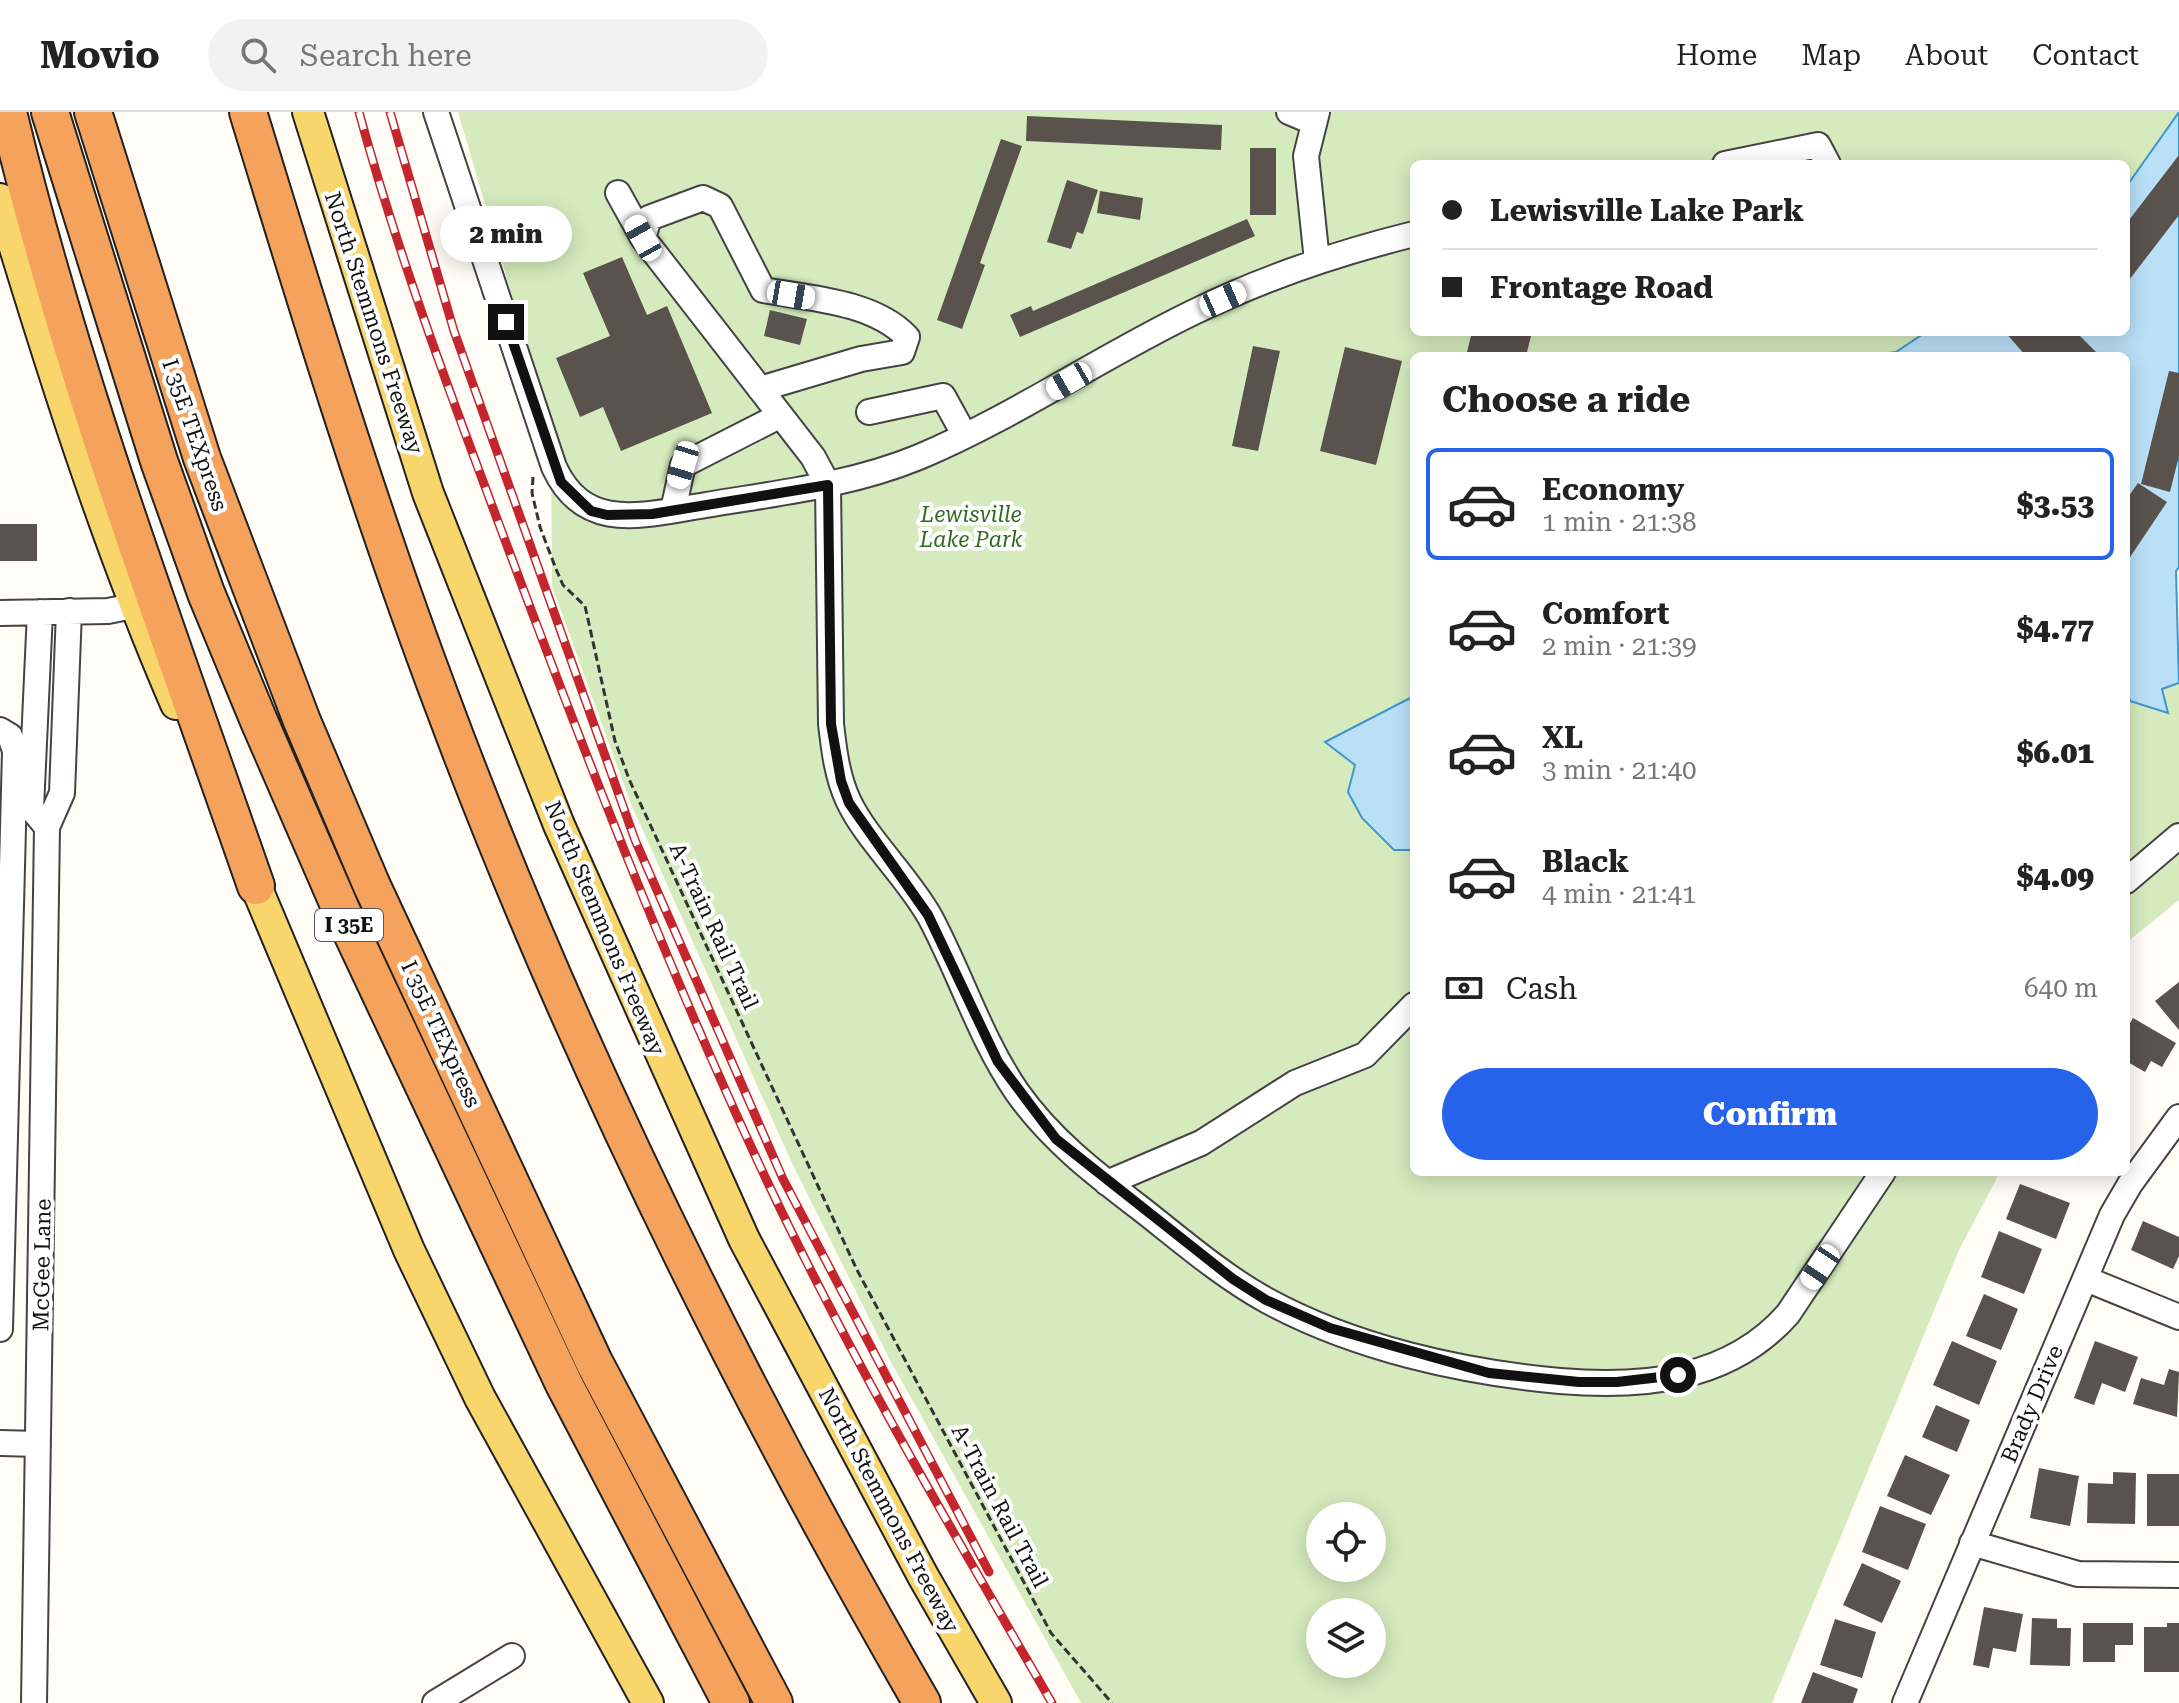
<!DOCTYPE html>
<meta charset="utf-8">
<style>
body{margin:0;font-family:"Roboto Serif",serif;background:#f2f2f2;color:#222;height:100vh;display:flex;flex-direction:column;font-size:30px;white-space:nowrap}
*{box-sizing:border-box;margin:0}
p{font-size:26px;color:#767676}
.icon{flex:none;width:44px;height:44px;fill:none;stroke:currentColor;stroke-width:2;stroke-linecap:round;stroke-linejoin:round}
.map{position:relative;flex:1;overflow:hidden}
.panel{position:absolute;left:1410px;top:240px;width:720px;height:824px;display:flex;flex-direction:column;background:#fff;border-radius:12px;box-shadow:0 4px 20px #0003}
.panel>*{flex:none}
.top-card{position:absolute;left:1410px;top:48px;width:720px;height:176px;border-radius:12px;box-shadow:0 4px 20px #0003;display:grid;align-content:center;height:176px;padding:0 32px;background:#fff}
.controls{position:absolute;left:1306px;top:1390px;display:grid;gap:16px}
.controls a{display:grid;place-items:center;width:80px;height:80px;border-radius:50%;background:#fff;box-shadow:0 4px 20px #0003;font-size:40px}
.end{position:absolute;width:36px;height:36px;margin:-18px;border:10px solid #111;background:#fff;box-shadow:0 0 0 4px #fff}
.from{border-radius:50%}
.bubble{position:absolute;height:56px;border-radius:28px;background:#fff;box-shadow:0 4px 20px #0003;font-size:26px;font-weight:800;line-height:56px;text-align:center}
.car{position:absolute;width:24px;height:48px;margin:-24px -12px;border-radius:10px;box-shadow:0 0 6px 2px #0007;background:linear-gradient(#fff 24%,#345 0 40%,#fff 0 76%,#345 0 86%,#fff 0)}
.top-card b{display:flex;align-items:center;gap:28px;height:76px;font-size:30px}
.top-card b+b{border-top:2px solid #e0e0e0}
.top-card i{width:20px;height:20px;background:#222}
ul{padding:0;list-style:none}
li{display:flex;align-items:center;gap:24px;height:112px;margin:0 16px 12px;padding:0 16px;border:4px solid transparent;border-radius:12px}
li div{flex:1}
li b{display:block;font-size:30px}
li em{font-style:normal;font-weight:800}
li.selected{border-color:#2563eb}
li>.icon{width:72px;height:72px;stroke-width:1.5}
h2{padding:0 32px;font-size:36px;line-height:96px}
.pay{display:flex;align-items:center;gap:20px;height:88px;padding:0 32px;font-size:30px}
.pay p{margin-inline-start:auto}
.button{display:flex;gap:16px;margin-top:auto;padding:16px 32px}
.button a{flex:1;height:92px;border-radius:48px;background:#2563eb;color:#fff;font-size:32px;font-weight:800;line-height:92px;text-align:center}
header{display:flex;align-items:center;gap:48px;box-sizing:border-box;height:112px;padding:0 40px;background:#fff;border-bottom:2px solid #e0e0e0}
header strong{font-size:38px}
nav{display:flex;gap:44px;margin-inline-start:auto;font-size:28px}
.search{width:560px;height:72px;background:#f2f2f2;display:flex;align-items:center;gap:20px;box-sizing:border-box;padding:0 28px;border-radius:44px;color:#767676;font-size:30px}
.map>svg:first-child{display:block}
.green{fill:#d5ebbd;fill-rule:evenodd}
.water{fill:#b9e0f7;stroke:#3f96cf;stroke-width:2}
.building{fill:#5a524d}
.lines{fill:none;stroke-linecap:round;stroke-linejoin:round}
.minor-casing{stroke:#444;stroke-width:28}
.major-casing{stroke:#222;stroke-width:34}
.highway-casing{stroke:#222;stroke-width:40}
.path{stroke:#333;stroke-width:3;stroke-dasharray:8 4;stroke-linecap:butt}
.minor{stroke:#fff;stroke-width:24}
.major{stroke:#f9d66b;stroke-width:30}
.highway{stroke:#f5a25d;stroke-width:36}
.rail-casing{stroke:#c4262e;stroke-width:9}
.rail{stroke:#fff;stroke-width:6;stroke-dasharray:18;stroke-linecap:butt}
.route{stroke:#111;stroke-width:10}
.labels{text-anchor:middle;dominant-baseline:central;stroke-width:8;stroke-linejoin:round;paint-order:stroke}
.shield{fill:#fff;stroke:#585858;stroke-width:2}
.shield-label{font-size:20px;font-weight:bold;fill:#111}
.street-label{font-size:22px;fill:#111;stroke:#fff}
.park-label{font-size:22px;font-style:italic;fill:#2f6b1f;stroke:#fff}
</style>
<header>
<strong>Movio</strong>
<div class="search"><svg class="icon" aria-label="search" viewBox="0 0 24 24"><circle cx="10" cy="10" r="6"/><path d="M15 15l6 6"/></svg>Search here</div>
<nav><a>Home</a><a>Map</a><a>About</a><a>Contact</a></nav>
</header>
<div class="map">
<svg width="2179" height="1591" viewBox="0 0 2179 1591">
<rect width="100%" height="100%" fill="#fffdf5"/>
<path class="green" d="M458 0H2179L2167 22 2126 75V52H1414V220H1926L1896 240 1874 244H1414V584L1326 630 1355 653 1348 680 1394 738H1414V1060H2000L1959 1138 1772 1591H1081L890 1248 791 1049 631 692 552 474 551 317ZM1320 1404H1372V1456H1320ZM1320 1500H1372V1552H1320Z
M2126 571 2130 589H2166L2162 577 2179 571V788L2126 831Z"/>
<path class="water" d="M2179 0V455L2176 459 2179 571 2162 577 2168 601 2130 589 2126 571V244L1873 243 1896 240 1926 220H2126V75Z
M1414 584V738H1394L1362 706 1348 680 1355 653 1325 630Z"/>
<path class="building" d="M1027 4 1222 13 1221 38 1026 29Z
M1001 27 1022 34 980 151 985 153 962 217 937 208Z
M1250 36H1276V103H1250Z
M2179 43V103L2126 172V112Z
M1067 68 1098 78 1083 122 1077 120 1071 137 1047 130Z
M1100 79 1143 86 1140 108 1097 101Z
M1247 107 1255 124 1020 225 1010 203 1031 194 1033 199Z
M622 145 647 203 667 194 712 301 621 339 603 295 580 305 556 246 610 224 583 161Z
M770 198 807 207 800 233 764 224Z
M1472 220H1532L1526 244H1466Z
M2005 220H2076L2100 244H2026Z
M1253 234 1280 239 1258 339 1232 334Z
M1345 235 1402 249 1376 353 1320 339Z
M2169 259 2179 261V344L2170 380 2141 372Z
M2138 371 2167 390 2126 451V388Z
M0 412H37V449H0Z
M2179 870V918L2155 889Z
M2133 906 2176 931 2162 955 2151 949 2145 960 2126 949V918Z
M2020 1072 2070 1091 2056 1127 2006 1107Z
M2143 1109 2179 1125V1144L2173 1157 2131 1138Z
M1999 1119 2042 1137 2024 1182 1981 1165Z
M1984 1182 2018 1197 2001 1238 1966 1224Z
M1952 1229 1997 1249 1979 1293 1933 1273Z
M2095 1229 2138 1245 2125 1280 2102 1271 2094 1293 2074 1286Z
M2169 1257 2179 1260 2177 1305 2133 1292 2141 1266 2164 1273Z
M1936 1293 1970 1308 1957 1340 1922 1325Z
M1905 1343 1950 1363 1931 1403 1887 1384Z
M2039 1356 2079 1364 2070 1414 2030 1406Z
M2113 1360 2136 1361 2135 1412 2087 1411 2088 1371 2113 1372Z
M2147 1362H2179V1414H2147Z
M1880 1394 1926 1412 1908 1458 1862 1440Z
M1862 1451 1901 1469 1882 1511 1843 1493Z
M1984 1495 2023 1502 2016 1540 1993 1536 1989 1556 1973 1553Z
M2032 1506 2057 1507V1516H2071L2070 1554 2030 1553Z
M1835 1507 1876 1520 1862 1566 1820 1553Z
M2083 1511H2133V1533H2115V1550H2083Z
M2167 1511H2179V1560H2144V1515H2167Z
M1813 1560 1858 1577 1853 1591H1801Z"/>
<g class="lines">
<g class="minor-casing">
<path id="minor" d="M436 0 554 355C585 423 646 402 706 393 778 381 851 373 919 345 1014 305 1099 246 1192 201 1263 166 1337 141 1414 122
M1289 0 1313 10
M1317 0 1306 44 1317 149
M1725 52 1818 33 1828 52
M618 81 643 126
M760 277 861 247 902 240 907 225C874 190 810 186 763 178L720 94 703 86 649 106 643 126 813 345 828 373 831 612C834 638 837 664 848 688 866 727 908 765 930 805 961 863 980 926 1017 980 1050 1027 1094 1061 1140 1096 1181 1128 1221 1163 1266 1188 1354 1236 1461 1260 1560 1269 1644 1276 1730 1268 1788 1202L1883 1060
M869 300 943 284 965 324
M673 398 683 353 779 304
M40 500 31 696 47 715
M0 501 108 499 133 494
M0 618 10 624 15 639 0 1217
M2126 769 2179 724
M1107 1071 1201 1031 1295 971 1365 943 1414 893
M2086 1167 2179 1205
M0 1331 38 1332
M1972 1431 2078 1462 2179 1463
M34 1591 47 715 62 681 69 499
M435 1591 512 1544
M1905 1591 2112 1103 2130 1072 2179 1005"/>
</g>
<g class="major-casing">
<path id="major" d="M308 0 428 381 559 713 744 1127 923 1464 996 1591
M0 87C52 258 105 428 176 592
M247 753 409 1138 480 1286 648 1591"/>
</g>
<g class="highway-casing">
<path id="highway" d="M8 0C71 264 167 518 256 774
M50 0 159 349 206 481 259 609 342 800 564 1272 731 1591
M93 0 202 346 302 609 372 774 594 1250 774 1591
M248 0C309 200 370 399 444 595 573 941 738 1272 922 1591"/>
</g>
<path class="path" d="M533 365 532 381 540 415 556 457 563 473 585 494 615 629 629 667 857 1158 1051 1521 1112 1591"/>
<use href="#minor" class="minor"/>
<use href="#major" class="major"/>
<use href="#highway" class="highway"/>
<g class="rail-casing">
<path id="rail" d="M359 0C402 158 461 310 518 463 595 668 674 871 767 1069 852 1249 953 1420 1052 1591
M390 0 454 219 635 728 783 1067 989 1460"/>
</g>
<use href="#rail" class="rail"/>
</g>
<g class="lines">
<path class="route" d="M506 210 561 370 591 399 607 403 652 402 828 373 831 612 841 669 849 691 928 803 998 950 1056 1027 1233 1167 1266 1188 1330 1216 1489 1261 1579 1270H1617L1678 1263"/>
</g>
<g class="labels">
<rect class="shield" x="315" y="797" width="68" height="32" rx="6"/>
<g class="shield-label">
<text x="349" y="813">I 35E</text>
</g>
<g class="street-label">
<text transform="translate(374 211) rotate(72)">North Stemmons Freeway</text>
<text transform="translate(195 323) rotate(71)">I 35E TEXpress</text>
<text transform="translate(714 814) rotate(65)">A-Train Rail Trail</text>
<text transform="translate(605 816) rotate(67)">North Stemmons Freeway</text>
<text transform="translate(441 922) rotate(65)">I 35E TEXpress</text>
<text transform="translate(42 1153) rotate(-89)">McGee Lane</text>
<text transform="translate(2032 1292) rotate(-67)">Brady Drive</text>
<text transform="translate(1000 1394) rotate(62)">A-Train Rail Trail</text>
<text transform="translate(889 1398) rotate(62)">North Stemmons Freeway</text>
</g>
<g class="park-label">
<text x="971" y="402">Lewisville<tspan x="971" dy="25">Lake Park</tspan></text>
</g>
</g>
</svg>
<div class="controls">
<a><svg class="icon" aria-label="locate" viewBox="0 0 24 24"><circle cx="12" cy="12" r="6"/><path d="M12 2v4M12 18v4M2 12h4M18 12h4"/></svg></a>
<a><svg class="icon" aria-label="layers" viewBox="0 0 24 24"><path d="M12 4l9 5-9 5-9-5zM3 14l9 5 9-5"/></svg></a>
</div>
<i class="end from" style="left:1678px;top:1263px"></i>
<i class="end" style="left:506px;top:210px"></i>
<div class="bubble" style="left:440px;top:94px;width:132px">2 min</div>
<i class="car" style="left:643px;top:126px;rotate:331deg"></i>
<i class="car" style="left:791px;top:183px;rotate:100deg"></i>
<i class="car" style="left:1223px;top:187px;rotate:66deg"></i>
<i class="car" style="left:1069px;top:269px;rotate:240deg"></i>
<i class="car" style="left:683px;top:353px;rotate:197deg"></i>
<i class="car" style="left:1820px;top:1155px;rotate:214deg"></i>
<div class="top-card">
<b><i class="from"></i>Lewisville Lake Park</b>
<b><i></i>Frontage Road</b>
</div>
<section class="panel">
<h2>Choose a ride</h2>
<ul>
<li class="selected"><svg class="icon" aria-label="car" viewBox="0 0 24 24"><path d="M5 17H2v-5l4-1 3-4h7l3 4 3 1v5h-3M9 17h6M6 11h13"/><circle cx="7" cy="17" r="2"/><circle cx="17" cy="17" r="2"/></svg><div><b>Economy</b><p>1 min · 21:38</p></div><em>$3.53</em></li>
<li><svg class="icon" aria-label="car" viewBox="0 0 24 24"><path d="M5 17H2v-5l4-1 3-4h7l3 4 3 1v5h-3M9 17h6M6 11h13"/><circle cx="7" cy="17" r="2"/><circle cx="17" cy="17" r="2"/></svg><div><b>Comfort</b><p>2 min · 21:39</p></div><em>$4.77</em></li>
<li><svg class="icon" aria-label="car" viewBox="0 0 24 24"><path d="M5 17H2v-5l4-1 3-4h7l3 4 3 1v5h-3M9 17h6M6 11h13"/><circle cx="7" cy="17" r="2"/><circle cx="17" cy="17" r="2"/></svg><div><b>XL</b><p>3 min · 21:40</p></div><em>$6.01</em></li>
<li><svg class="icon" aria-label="car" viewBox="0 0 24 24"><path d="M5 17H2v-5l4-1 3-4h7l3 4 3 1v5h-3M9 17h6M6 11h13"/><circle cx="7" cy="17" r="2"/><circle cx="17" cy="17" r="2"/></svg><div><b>Black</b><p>4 min · 21:41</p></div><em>$4.09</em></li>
</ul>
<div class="pay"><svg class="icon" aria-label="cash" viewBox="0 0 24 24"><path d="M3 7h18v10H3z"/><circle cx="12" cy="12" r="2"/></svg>Cash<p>640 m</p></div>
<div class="button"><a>Confirm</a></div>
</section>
</div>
